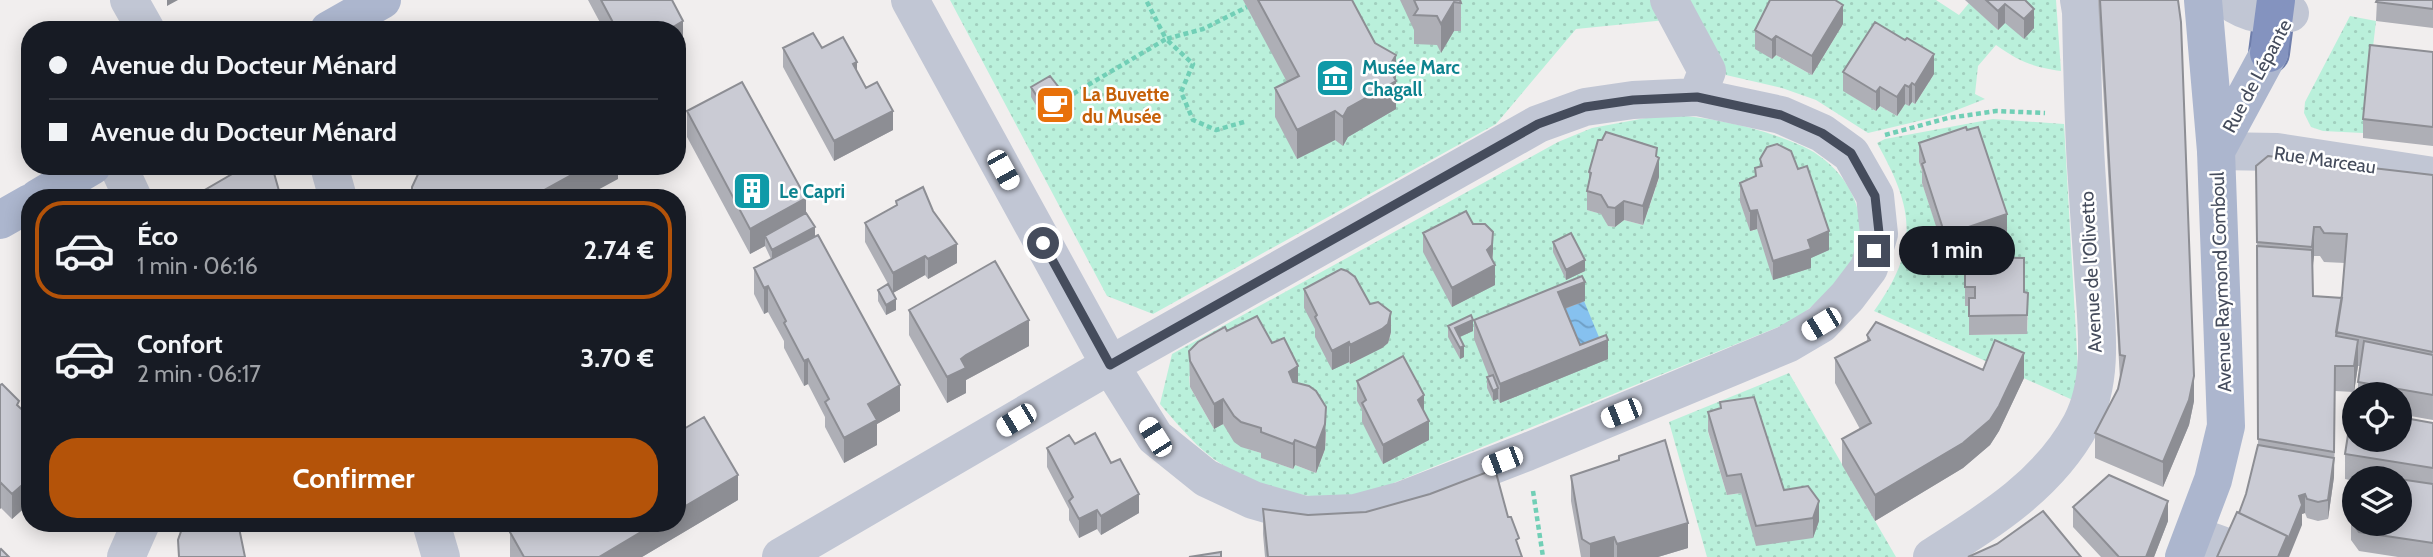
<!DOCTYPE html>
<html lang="fr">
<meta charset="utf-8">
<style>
body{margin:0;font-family:Cabin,sans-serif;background:#242831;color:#f1f3f6;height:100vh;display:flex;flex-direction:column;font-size:26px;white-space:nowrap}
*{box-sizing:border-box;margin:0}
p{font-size:23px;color:#9ea1a6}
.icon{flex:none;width:38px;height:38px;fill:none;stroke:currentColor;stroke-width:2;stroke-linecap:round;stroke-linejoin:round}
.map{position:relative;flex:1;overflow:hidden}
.sheet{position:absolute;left:21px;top:189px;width:665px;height:343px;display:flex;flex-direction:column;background:#171b24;border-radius:28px;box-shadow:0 4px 18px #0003}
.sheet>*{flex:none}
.banner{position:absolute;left:21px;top:21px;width:665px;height:154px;border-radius:28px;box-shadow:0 4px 18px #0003;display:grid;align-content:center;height:154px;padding:0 28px;background:#171b24}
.tools{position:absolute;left:2342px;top:382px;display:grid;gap:14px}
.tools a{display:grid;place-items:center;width:70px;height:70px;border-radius:50%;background:#171b24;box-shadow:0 4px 18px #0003;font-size:35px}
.end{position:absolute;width:32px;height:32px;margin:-16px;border:9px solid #454c5c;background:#fff;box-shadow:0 0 0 4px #fff}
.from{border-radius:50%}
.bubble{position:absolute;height:49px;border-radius:24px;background:#171b24;box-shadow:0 4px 18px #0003;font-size:23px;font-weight:800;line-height:49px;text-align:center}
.car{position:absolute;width:21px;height:42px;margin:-21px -10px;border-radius:9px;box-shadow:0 0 5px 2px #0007;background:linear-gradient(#fff 24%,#345 0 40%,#fff 0 76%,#345 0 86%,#fff 0)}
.banner b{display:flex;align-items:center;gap:24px;height:66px;font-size:26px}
.banner b+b{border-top:2px solid #363941}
.banner i{width:18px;height:18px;background:#f1f3f6}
ul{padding:12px 0 0;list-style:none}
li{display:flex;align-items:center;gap:21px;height:98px;margin:0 14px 10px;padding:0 14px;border:4px solid transparent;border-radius:28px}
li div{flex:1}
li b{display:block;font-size:26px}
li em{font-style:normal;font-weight:800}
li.active{border-color:#b45309}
li>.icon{width:63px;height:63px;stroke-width:1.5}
.button{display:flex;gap:14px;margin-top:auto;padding:14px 28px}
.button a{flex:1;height:80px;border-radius:28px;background:#b45309;color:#fff;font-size:28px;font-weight:800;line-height:80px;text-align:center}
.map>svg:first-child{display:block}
.park{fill:url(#park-dots);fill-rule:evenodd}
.water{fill:url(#water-waves)}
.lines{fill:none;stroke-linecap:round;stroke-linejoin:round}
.highway-casing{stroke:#6f7eab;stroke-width:42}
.path{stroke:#71cfb6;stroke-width:4.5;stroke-dasharray:5 3.5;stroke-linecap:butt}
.minor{stroke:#c1c6d4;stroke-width:38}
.major{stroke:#acb6ce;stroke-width:38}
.highway{stroke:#8493bf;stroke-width:38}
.wall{fill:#aeafb6;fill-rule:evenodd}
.shaded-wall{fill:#8d8e94}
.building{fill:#cacbd4;stroke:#8d8e94;stroke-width:2}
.route{stroke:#454c5c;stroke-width:9}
.labels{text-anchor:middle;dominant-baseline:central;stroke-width:5;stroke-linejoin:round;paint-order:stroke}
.culture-label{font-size:19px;font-weight:bold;fill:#0d838f;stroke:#fff;text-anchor:start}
.street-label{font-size:19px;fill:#454c5c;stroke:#fff}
.food-label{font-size:19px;font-weight:bold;fill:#c56008;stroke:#fff;text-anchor:start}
</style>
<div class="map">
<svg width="2433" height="557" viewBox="0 0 2433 557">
<defs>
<pattern id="park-dots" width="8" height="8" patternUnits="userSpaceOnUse" patternTransform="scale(1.75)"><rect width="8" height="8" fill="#baf0db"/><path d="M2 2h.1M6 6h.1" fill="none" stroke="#a1cfbe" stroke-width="1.8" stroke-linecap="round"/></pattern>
<pattern id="water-waves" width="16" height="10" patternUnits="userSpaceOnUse" patternTransform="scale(1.75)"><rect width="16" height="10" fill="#86c1ef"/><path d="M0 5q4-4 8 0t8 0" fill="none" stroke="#6f9fc5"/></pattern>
</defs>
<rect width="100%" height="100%" fill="#f1eeee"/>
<path class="park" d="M950 0H1780L1772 59 1776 55 1812 75 1843 24 1788 0H1936L1959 15 1969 3 1998 30 2024 0H2056L2061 71C2033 67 2020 62 1996 45L1978 66 1975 94 1985 99 1944 115 1868 133 1816 100 1782 88 1726 75 1691 6 1666 20 1576 29 1496 124 1153 314 1107 296ZM1934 74 1915 104 1912 102 1905 104 1897 116 1880 106 1876 111 1844 91Z
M2350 16 2376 21 2363 133 2323 131 2311 127 2304 113 2305 102Z
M1667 114C1714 118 1759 127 1802 146 1847 166 1877 220 1850 265 1836 288 1814 305 1793 321L1374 491C1360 493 1345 497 1331 497 1283 497 1232 478 1197 445 1184 432 1172 418 1160 404L1172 354 1558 142 1592 128ZM1659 178 1643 225 1624 220 1615 227 1608 226 1602 214 1587 210ZM1740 202 1810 268 1757 229 1751 231ZM1466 230 1493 251 1492 264ZM1387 327 1391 332 1388 343 1351 364 1317 334ZM1189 376 1326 432 1325 449 1316 473 1295 465 1293 469 1262 458 1261 453C1234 445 1240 444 1223 424L1214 429 1190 387Z
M1993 119 2064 124 2078 369 2077 398 2075 401 1874 311C1920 247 1914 209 1877 143L1885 139ZM1965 146 1967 149 1978 146 2007 233 1946 254 1922 183 1925 182 1919 162ZM1965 276 2024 277V311L2028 312 2027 334 1969 335V317H1975V306L1965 305Z
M1789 373 1896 557H1707L1669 422ZM1708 432 1784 509 1741 493 1727 495Z"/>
<path class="water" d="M1584 301 1606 354 1580 364 1558 311Z"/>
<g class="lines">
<g class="highway-casing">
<path id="highway" d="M2269 53 2276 0"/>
</g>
<path class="path" d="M1066 98 1166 39 1146 0
M1244 122 1216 130 1193 120 1181 92 1193 64 1166 39 1203 29 1247 7
M1885 135 1948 118 1996 111 2045 113
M1533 491 1543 557"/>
<path class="minor" d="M129 0 146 30
M1669 0 1707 71 1697 97
M2228 0C2250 16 2264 15 2290 13
M2216 151 2277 152 2433 176
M118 166 133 198
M329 166 338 198
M431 523 441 557
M2193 535 2232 549
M126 557 141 523
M781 557 1110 365 1538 124 1585 107 1633 100 1697 97 1781 115 1822 133 1851 154 1875 196 1879 234 1869 268 1847 297 1821 324 1787 344 1527 452 1403 500 1355 513 1305 515 1253 500 1206 478 1155 437 1110 365 910 0
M1932 557C1989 521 2048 485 2081 424 2105 378 2096 321 2093 272 2091 237 2088 201 2086 166 2083 114 2082 63 2081 12L2079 0"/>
<path class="major" d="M329 30 382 0
M2216 151 2269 53
M38 198 92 166
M0 220 30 203
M2184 557 2213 480 2226 426 2216 151 2203 0"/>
<use href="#highway" class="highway"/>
</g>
<path class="wall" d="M588 0H672L683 46 677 49V30H604Z
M1243 0H1352L1375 43 1396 55V109L1348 137 1343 146 1335 140 1297 159 1275 117V88L1287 82Z
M1400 0H1460L1461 3V31H1454L1441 53 1437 45 1414 44V30Z
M1965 0H2025L2034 28 2024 39 2005 23 1998 30Z
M2098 0H2178L2194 401 2189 425 2163 487 2095 458V433L2118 389 2120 379Z
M2377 0H2433V28L2376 21Z
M1843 24 1812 75 1776 55 1772 59 1755 49V30Z
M783 48H822L857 72 893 130 834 161 783 67Z
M2433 52V146L2363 138V119Z
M1843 72 1934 74 1915 104 1912 102 1909 106 1905 104 1897 116 1880 106 1876 111 1843 91Z
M1031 87 1073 110 1066 123 1053 116 1045 120 1031 97Z
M687 111 806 213 815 236 900 411 877 424V445L844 463 825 427V417L808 384 804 386 784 348V341L768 312 764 314 754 294V268L771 259 765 246 750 254 687 137Z
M1967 130 2007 233 1945 254 1922 183V171L1919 162V143Z
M1657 156 1659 177 1643 225 1624 220 1615 227 1608 226 1601 214 1587 210V191L1589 180V172Z
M1760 159 1829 250 1811 258V268L1773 280 1757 229 1750 231 1740 202V183L1755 176V168L1760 166Z
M2256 166 2433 175V420L2399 414V394H2358V382L2361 366H2358L2354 392 2335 391 2334 477 2328 519 2318 521 2307 518 2305 513 2302 514V525L2239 513 2246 494 2258 446 2257 271ZM2314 256H2320L2324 262 2345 263 2342 298 2313 296 2312 269Z
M896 201 957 263 928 279 925 275 893 293 865 242V223L896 206Z
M1473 224 1493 251 1492 260 1495 285 1452 307 1423 252V233Z
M1553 242 1585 271 1566 280 1553 252Z
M1965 257 2024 292 2028 293 2027 334 1969 335V306H1965Z
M1304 289 1370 304 1391 332 1388 343 1382 348 1350 364 1349 362 1332 370 1315 337V329L1304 308Z
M878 290 896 310 886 315 878 301Z
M1585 301 1565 309 1580 345 1608 359 1500 403 1498 399 1493 401 1487 388V377H1489L1474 339V320Z
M909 310 1029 346 966 380V393L947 403 909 335Z
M1448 326 1473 331 1460 337 1464 357 1460 359 1448 337Z
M1227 331 1272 343 1298 383 1326 432 1325 449 1316 473 1295 465 1293 469 1261 458V453L1241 447 1234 442 1223 424 1214 429 1190 387 1189 351Z
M1867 335 1983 370 2024 378 1999 431 1990 445 1963 468 1875 521 1842 465V439L1860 429 1835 383V358L1867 342Z
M1357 381 1424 411 1429 440 1383 464 1362 422V410L1357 401Z
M0 385 19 407 30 417V503L12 519 1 508 0 509Z
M1708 412 1784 490 1819 521 1813 538 1756 546 1741 493 1727 495 1708 431Z
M2433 423V557H2398L2359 551 2351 540V521L2399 523V478H2354V481L2345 479V454Z
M1075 444 1139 513 1101 535 1097 529 1079 538 1069 520V509L1047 467V448Z
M1619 456 1688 548 1658 557H1581L1571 501V476L1619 460Z
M738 500 642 557H510V532Z
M2073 507 2168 521 2154 557H2101L2073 527Z
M1263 509 1308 515 1508 517 1522 557H1265L1263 534Z
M265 523H284L276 527H269Z"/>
<path class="shaded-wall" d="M167 0H178L167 6Z
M1454 2V31L1441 53V24Z
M2005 4V23L1998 30V11Z
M1843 5V24L1812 75V56Z
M2034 9V28L2024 39V19Z
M683 21V46L677 49V30H668Z
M1776 36V55L1772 59V40Z
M1934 54V74L1915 104V85Z
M1396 55V109L1348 137 1343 146V117L1348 108 1389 67Z
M857 62V81L853 64Z
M681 64V89L677 91V66Z
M1912 83V102L1909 106V87Z
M1905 85V104L1897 116V97Z
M1880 87V106L1876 111V92Z
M1073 100V110L1066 123V112Z
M1053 105V116L1045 120V109Z
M893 111V130L834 161V141Z
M1335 111V140L1297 159V130Z
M1657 148V164L1659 158V177L1643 225V206Z
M588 166H618V179L583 198H530Z
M806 198V223L765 236V246L750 254V229Z
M1624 201V220L1615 227V208Z
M1757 210V229L1750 231V211Z
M2007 214V233L1945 254V235Z
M815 227V238L772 261V250Z
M2314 227V256L2312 275V247Z
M1829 231V250L1811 258V268L1773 280V261L1808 240Z
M1493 232V251L1492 264 1487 250Z
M957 244V263L928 279V259Z
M925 256V275L893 293V273Z
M1585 260V271L1566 280V270Z
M1495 265V285L1452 307V288Z
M1585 282V301L1558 311V292Z
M768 286V312L764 314V288Z
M896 299V310L886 315V305Z
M1391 312V332L1388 343 1382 348 1350 364V345Z
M1029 320V346L966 380V393L947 403V377L961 359 966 355Z
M1473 320V331L1455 339V328Z
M1608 340V359L1500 403V384Z
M2358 340V366L2354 392V366Z
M1349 342V362L1332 370V351Z
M1464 346V357L1460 359V348Z
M2024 353V378L1999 431 1990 445 1963 468 1875 521V495Z
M808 359V384L804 386V361Z
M1298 366V392L1289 398V372Z
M2335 366 2334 477 2328 519V500L2334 458Z
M2194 376V401L2189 425 2163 487V462Z
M900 385V411L877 424V445L844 463V438L868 404Z
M1498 388V399L1493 401V391Z
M1424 395V414L1418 400Z
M1223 399V424L1214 429V404Z
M1326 407 1325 449 1316 473V448Z
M1429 421V440L1383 464V445Z
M1295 440V465L1293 469V444Z
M738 475V500L642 557H599L656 523H677V511Z
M30 478V503L12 519V494Z
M1 483V508L0 509V484Z
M1139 494V513L1101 535V516Z
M2305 494V513L2302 514V525L2289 557H2278L2299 496Z
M1819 501V521L1813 538V518Z
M2168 501V521L2154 557H2146Z
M1097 510V529L1079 538V519Z
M1688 523V548L1658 557H1617V544Z
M1614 537V557H1590V544Z"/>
<path class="building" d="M601 0H672L683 21 668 30H617Z
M1258 0H1352L1375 43 1396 55 1389 67 1396 81 1348 108 1343 117 1335 111 1297 130 1275 88 1299 76Z
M1414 0H1460L1461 3 1454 2 1441 24 1437 16 1414 15 1418 9Z
M1770 0H1835L1843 5 1812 56 1776 36 1772 40 1755 30Z
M1986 0H2025L2034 9 2024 19 2005 4 1998 11Z
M2100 0H2178L2181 22 2194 376 2189 400 2163 462 2095 433 2118 389 2125 356 2120 355Z
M2377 0H2433V9L2376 2Z
M1875 22 1905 40 1907 38 1934 54 1915 85 1912 83 1909 87 1905 85 1897 97 1880 87 1876 92 1843 72Z
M813 33 822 48 843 37 857 62 853 64 866 88 877 82 893 111 834 141 783 48Z
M2370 45 2433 52V127L2363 119Z
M1050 76 1061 90 1073 100 1066 112 1053 105 1045 109 1031 87Z
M742 82 806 198 750 229 687 111Z
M1966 127 1967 130 1978 127 2007 214 1945 235 1922 164 1925 162 1919 143Z
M1606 132 1657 148 1656 156 1659 158 1643 206 1624 201 1615 208 1608 207 1601 195 1587 191 1591 173 1589 172 1598 140H1602Z
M1777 144 1791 151 1798 169 1807 166 1829 231 1808 240 1811 249 1773 261 1757 210 1750 211 1740 183 1756 176 1755 168 1762 166 1760 159 1767 147Z
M2268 156 2433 175V352L2336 332 2342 295 2347 234 2324 233 2320 227H2314L2312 247 2257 242 2256 166Z
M246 166H272L281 198H205L203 191Z
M423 166H588L530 198H412V187L420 170Z
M923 187 933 211 957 244 928 259 925 256 893 273 865 223 897 205 896 201Z
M1466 211 1473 224H1485L1493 232 1492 245 1487 250 1495 265 1452 288 1423 233Z
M806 213 815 227 772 250 765 236Z
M1571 233 1585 260 1566 270 1553 242Z
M818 235 900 385 868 404 877 420 844 438 825 402 829 399 808 359 804 361 784 323 786 321 768 286 764 288 754 268Z
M2257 246 2312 250 2313 296 2342 298 2336 336 2358 340 2354 366H2335L2334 452 2258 439Z
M1965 257 2024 258V292L2028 293 2027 315 1969 316V298H1975V287H1965Z
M995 261 1029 320 966 355 961 359 966 368 947 377 909 310Z
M1341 269 1347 271 1355 277 1370 304 1378 302 1391 312 1388 324 1382 329 1350 345 1349 342 1332 351 1315 317 1317 315 1304 289Z
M1582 276 1585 282 1558 292 1580 345 1606 335 1608 340 1500 384 1474 320Z
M888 284 896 299 886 305 878 290Z
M1471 315 1473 320 1455 328 1464 346 1460 348 1448 326Z
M1257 316 1272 343 1284 338 1298 366 1289 372 1293 382 1309 386 1316 391 1326 407 1325 424 1316 448 1295 440 1293 444 1261 432V428L1241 422 1234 416 1223 399 1214 404 1190 361 1189 351 1198 342 1225 327 1227 331Z
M1876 322 1983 370 1995 340 2024 353 1999 406 1990 420 1963 443 1875 495 1842 439 1871 423 1835 358 1870 340 1867 335Z
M2364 341 2433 355V395L2358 382Z
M1403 356 1424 395 1418 400 1429 421 1383 445 1362 403 1366 400 1357 381Z
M1493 375 1498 388 1493 391 1487 377Z
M2 384 19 401 17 405 30 417V478L12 494 1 483 0 484V385Z
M1754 397 1784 490 1808 486 1819 501 1813 518 1756 526 1741 474 1727 476 1708 412 1721 408 1720 402Z
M2352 409 2354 410V439H2399V417L2433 423V468L2345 454Z
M704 417 738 475 677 511V433Z
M1095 433 1111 463 1120 459 1139 494 1101 516 1097 510 1079 519 1069 501 1073 497 1047 448 1069 435 1075 444Z
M1665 440 1688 523 1617 544 1614 537 1590 544 1582 539 1571 476 1619 460V456Z
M2258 445 2334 458 2328 500 2318 502 2307 499 2305 494 2299 496 2302 505 2287 542V536L2239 513 2246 494Z
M1495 469 1508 517H1511L1519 538 1516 540 1522 557H1268L1263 509 1308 515 1366 512 1430 494Z
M2358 473 2392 478H2357Z
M2109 475 2168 501 2146 557H2119L2073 507Z
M2399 479 2433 484V543L2359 532 2351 521 2354 502V523H2399Z
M2043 511 2081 557H1968L1997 544Z
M2237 512 2287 536 2278 557H2217Z
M184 523H238L245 557H179L178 540Z
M525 523H656L599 557H524L510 532Z
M1 549 9 557H0V550Z
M1221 552V557H1189Z"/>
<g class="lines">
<path class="route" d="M1043 243 1110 365 1538 124 1585 107 1633 100 1697 97 1781 115 1822 133 1851 153 1875 196 1879 233 1874 251"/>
</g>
<defs>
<g id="museum-square" transform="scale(2.0125)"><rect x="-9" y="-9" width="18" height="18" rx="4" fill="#0f9aa8" stroke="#fff"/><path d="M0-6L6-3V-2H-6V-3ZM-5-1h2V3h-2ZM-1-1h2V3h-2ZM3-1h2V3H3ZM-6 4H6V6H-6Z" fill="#fff"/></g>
<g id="cafe-square" transform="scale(2.0125)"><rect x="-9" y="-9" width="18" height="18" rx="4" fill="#e8710a" stroke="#fff"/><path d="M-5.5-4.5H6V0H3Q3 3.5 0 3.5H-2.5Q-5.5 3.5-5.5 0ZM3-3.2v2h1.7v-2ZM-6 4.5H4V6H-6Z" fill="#fff"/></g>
<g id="building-square" transform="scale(2.0125)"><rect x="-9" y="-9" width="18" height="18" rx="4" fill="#0f9aa8" stroke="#fff"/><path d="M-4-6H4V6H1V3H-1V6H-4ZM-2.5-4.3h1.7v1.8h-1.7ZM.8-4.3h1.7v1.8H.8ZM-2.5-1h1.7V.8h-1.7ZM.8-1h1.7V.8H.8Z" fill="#fff"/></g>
</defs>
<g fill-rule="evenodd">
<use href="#museum-square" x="1335" y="78"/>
<use href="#cafe-square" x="1055" y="105"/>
<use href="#building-square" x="752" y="191"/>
</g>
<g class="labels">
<g class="culture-label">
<text x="1362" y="67">Musée Marc<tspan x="1362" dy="22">Chagall</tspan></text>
<text x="779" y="191">Le Capri</text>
</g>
<g class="street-label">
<text transform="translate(2257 76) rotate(-62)">Rue de Lépante</text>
<text transform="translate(2325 160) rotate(8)">Rue Marceau</text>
<text transform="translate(2091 272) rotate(-93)">Avenue de l'Olivetto</text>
<text transform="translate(2221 282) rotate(-92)">Avenue Raymond Comboul</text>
</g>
<g class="food-label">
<text x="1082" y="94">La Buvette<tspan x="1082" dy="22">du Musée</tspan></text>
</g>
</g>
</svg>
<div class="tools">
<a><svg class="icon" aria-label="locate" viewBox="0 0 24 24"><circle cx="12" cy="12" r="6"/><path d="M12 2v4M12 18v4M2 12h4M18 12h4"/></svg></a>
<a><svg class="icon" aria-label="layers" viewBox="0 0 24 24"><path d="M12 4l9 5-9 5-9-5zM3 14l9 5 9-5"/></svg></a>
</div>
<i class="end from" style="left:1043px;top:243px"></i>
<i class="end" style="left:1874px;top:251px"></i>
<div class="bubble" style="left:1899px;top:226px;width:116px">1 min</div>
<i class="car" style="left:1003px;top:170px;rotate:151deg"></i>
<i class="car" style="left:1821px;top:324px;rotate:239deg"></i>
<i class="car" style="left:1621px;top:413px;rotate:248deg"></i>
<i class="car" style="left:1016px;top:420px;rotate:239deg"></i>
<i class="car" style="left:1155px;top:437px;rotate:328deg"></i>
<i class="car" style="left:1502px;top:461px;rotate:249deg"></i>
<div class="banner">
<b><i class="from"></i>Avenue du Docteur Ménard</b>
<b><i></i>Avenue du Docteur Ménard</b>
</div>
<section class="sheet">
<ul>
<li class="active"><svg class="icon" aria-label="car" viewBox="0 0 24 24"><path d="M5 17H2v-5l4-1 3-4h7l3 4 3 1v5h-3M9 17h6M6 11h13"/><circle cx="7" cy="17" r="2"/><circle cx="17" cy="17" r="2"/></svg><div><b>Éco</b><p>1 min · 06:16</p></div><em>2.74 €</em></li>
<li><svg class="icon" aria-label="car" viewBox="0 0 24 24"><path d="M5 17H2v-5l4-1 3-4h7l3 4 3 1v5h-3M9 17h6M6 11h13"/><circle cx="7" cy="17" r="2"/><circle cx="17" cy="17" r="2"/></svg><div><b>Confort</b><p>2 min · 06:17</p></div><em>3.70 €</em></li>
</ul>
<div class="button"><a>Confirmer</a></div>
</section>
</div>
